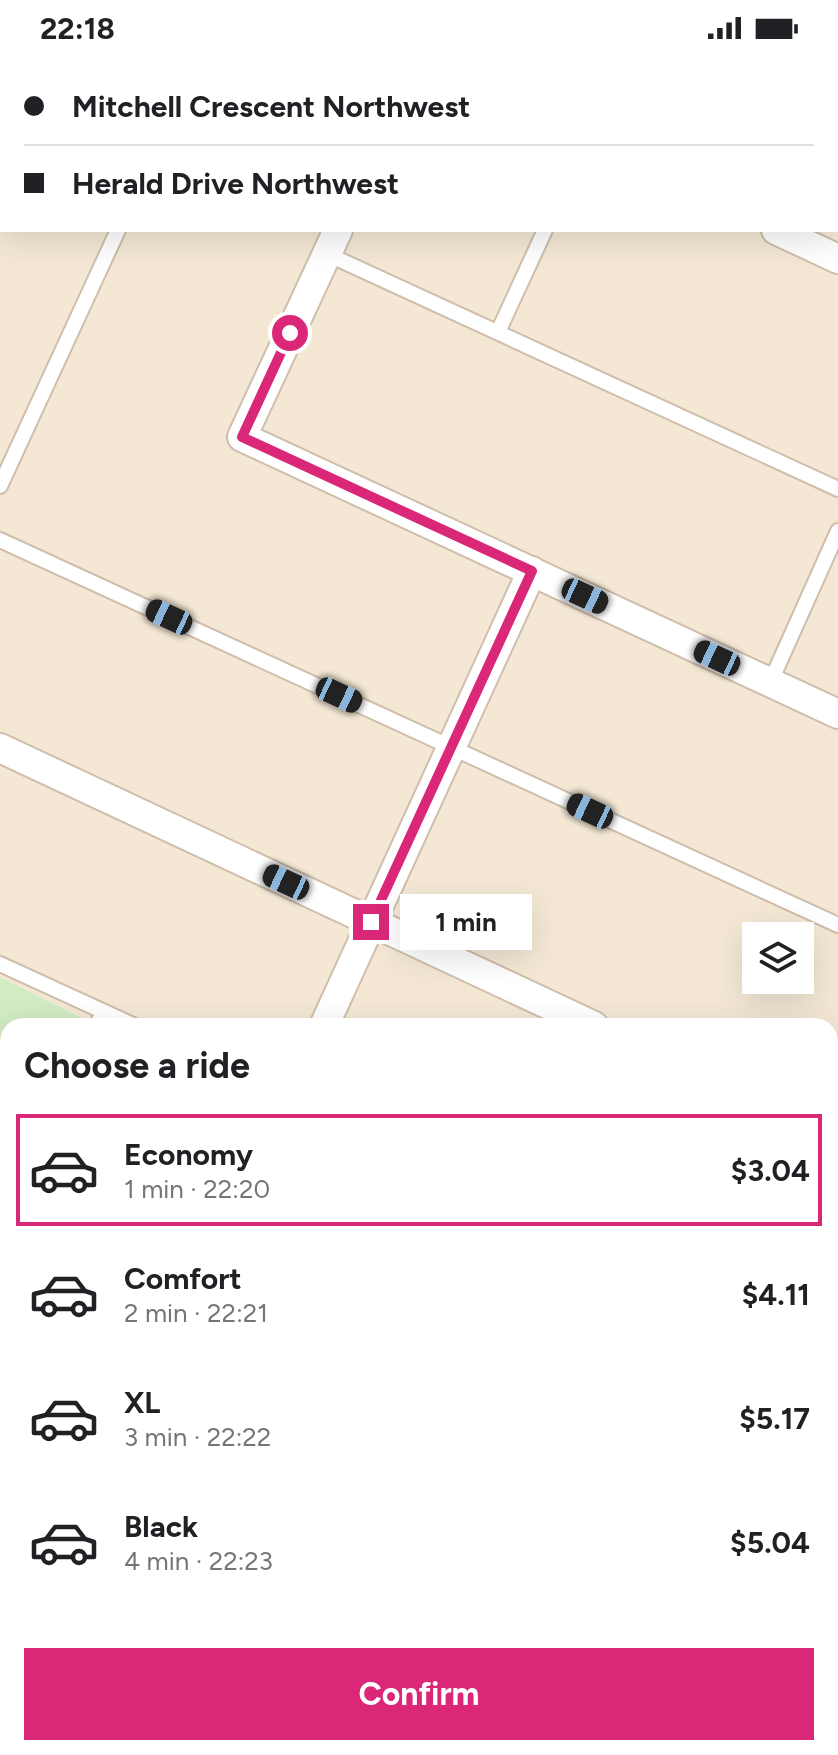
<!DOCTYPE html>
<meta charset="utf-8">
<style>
body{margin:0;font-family:Figtree,sans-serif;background:#f2f2f2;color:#202124;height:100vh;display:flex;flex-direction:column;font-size:30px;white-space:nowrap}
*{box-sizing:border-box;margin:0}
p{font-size:26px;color:#757577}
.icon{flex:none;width:44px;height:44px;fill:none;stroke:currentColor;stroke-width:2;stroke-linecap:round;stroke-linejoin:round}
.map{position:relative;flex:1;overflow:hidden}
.drawer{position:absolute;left:0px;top:962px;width:838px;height:738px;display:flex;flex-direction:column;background:#fff;border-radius:24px 24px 0 0;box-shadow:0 8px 32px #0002}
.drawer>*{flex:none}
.top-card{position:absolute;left:0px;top:0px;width:838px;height:176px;box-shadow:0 8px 32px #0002;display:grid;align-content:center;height:176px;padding:0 24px;background:#fff}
.fabs{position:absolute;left:742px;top:866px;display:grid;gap:16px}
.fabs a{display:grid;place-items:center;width:72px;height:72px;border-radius:0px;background:#fff;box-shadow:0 8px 32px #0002;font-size:40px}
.end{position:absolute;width:36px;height:36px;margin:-18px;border:10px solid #db2777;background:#fff;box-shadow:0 0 0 4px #fff}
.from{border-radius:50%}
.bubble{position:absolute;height:56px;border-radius:0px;background:#fff;box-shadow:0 8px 32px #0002;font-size:26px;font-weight:700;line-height:56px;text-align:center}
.car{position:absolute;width:24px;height:48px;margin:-24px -12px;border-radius:10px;box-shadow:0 0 6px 2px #0007;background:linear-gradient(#222 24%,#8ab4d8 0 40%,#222 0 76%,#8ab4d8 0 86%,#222 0)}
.top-card b{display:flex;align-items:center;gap:28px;height:76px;font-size:30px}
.top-card b+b{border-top:2px solid #e0e0e0}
.top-card i{width:20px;height:20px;background:#202124}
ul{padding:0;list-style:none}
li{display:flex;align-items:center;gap:24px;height:112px;margin:0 16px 12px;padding:0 8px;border:4px solid transparent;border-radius:0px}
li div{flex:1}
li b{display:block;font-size:30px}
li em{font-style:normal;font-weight:700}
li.selected{border-color:#db2777}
li>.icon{width:72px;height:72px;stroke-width:1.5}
h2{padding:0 24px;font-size:36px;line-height:96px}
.button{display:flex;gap:16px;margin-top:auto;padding:16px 24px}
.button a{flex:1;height:92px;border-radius:0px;background:#db2777;color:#fff;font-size:32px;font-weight:700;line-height:92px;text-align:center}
.status{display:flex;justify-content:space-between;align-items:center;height:56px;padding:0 40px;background:#fff;direction:ltr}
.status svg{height:22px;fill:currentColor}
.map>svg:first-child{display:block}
.residential{fill:#f4e8d5;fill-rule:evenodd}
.education{fill:#f2e3f9}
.green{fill:#d1ebc4}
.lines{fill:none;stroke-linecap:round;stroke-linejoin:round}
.service-casing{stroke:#cfbeac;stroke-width:18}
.minor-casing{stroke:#cfbeac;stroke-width:32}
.service{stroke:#fff;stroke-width:14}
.minor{stroke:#fff;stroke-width:28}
.route{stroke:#db2777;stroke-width:10}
</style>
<div class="status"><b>22:18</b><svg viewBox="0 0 49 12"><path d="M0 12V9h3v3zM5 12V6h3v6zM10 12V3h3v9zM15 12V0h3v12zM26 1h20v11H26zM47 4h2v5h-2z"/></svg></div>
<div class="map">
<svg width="838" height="1699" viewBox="0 0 838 1699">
<rect width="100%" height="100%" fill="#fdf5e6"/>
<path class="residential" d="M19 0H838V1699H0V42L2 37V174H836V2H18ZM756 880H800V924H756ZM8 970H830V1692H8Z"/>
<path class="education" d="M830 1310 838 1313V1699H356L353 1692H830Z"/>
<path class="green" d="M0 921 82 962 78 970H8V1042L0 1047Z
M426 1692H530L531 1699H423Z"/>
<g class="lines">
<g class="service-casing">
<path id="service" d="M198 2 199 0
M625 2 626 0
M327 198 838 433
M498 276 545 174
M0 430 118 174
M0 484 838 869
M770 627 838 475
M0 908 135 970
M95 970 105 956
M0 1060 8 1055
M830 1290 838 1294
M0 1490 8 1488"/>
</g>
<g class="minor-casing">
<path id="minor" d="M389 0 393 2
M418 2 419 0
M836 3 837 0
M338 174 242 381 838 658
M776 174 838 203
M0 692 594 970
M324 970 532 515
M830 1081 838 1084
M0 1287 8 1284
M0 1692 8 1689
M331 1692 335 1699"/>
</g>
<use href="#service" class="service"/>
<use href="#minor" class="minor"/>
</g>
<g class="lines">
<path class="route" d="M290 277 242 381 532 515 371 866"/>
</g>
</svg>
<div class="fabs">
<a><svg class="icon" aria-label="layers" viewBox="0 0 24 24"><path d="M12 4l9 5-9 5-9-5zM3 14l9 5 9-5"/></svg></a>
</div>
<i class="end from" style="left:290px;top:277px"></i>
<i class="end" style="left:371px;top:866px"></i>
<div class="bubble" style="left:400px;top:838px;width:132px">1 min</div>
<i class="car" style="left:585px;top:540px;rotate:115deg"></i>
<i class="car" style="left:169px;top:561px;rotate:295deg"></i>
<i class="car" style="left:717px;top:602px;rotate:295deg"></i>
<i class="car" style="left:339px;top:639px;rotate:115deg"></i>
<i class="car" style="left:590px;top:755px;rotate:295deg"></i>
<i class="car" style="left:286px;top:826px;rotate:295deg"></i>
<div class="top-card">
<b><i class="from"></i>Mitchell Crescent Northwest</b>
<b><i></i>Herald Drive Northwest</b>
</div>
<section class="drawer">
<h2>Choose a ride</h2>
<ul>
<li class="selected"><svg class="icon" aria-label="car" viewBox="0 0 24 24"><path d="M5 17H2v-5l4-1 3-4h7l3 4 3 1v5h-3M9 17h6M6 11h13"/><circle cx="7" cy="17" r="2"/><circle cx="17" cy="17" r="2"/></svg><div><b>Economy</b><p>1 min · 22:20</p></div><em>$3.04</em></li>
<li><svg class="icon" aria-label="car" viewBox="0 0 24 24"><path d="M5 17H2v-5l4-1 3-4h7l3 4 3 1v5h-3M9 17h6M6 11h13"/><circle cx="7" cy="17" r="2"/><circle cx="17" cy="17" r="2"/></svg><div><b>Comfort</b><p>2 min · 22:21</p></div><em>$4.11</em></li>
<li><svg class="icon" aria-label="car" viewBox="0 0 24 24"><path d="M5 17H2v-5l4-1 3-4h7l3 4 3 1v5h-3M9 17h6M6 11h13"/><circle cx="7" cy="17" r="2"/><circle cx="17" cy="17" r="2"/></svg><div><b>XL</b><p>3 min · 22:22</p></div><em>$5.17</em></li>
<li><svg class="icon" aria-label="car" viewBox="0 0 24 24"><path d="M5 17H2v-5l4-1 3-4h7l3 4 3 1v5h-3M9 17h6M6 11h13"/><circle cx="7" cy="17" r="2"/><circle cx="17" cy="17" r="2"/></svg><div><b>Black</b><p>4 min · 22:23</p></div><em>$5.04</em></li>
</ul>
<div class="button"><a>Confirm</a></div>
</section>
</div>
